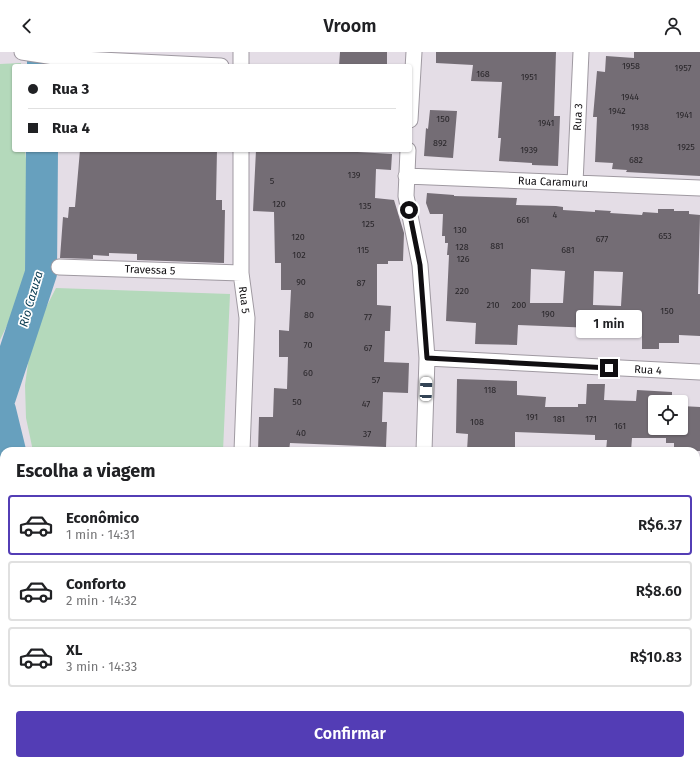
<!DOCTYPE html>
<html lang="pt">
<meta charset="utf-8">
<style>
body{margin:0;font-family:"Fira Sans",sans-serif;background:#f6f6f6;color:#202124;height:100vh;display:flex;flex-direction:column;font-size:15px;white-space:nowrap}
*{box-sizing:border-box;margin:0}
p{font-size:13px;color:#757577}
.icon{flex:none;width:22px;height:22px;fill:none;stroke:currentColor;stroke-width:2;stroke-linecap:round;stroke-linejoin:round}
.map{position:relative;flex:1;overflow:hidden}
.panel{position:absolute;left:0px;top:395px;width:700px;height:318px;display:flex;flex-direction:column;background:#fff;border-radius:12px 12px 0 0;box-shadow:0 1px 3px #0004}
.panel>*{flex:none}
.banner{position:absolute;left:12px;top:12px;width:400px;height:88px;border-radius:4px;box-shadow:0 1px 3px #0004;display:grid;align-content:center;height:88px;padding:0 16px;background:#fff}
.tools{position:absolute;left:648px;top:343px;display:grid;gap:8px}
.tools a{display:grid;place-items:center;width:40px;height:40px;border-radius:4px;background:#fff;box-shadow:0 1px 3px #0004;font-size:20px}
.end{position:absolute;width:18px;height:18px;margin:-9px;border:5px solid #100e11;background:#fff;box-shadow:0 0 0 2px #fff}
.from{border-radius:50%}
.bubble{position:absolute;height:28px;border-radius:4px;background:#fff;box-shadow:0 1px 3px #0004;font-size:13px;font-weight:600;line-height:28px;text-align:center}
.car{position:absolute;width:12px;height:24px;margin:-12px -6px;border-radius:5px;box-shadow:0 0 3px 1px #0007;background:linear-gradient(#fff 24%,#345 0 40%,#fff 0 76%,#345 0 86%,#fff 0)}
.banner b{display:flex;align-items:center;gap:14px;height:38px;font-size:15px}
.banner b+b{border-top:1px solid #e0e0e0}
.banner i{width:10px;height:10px;background:#202124}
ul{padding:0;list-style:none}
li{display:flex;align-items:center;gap:12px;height:60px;margin:0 8px 6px;padding:0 8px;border:2px solid #e0e0e0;border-radius:4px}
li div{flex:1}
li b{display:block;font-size:15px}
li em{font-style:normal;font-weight:600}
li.active{border-color:#533db5}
li>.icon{width:36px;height:36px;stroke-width:1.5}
h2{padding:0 16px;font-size:18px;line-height:48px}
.primary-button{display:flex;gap:8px;margin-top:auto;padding:8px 16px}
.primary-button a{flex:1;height:46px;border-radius:4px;background:#533db5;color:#fff;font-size:16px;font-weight:600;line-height:46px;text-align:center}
header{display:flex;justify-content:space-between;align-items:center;height:52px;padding:0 16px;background:#fff;font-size:18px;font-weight:600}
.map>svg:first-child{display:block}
.green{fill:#b4d9bb}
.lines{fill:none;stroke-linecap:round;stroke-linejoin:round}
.river{stroke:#67a0be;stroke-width:32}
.building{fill:#746d75;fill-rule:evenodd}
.street-casing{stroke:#9f99a1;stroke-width:17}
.street{stroke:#fff;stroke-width:15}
.route{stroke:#100e11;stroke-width:5}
.labels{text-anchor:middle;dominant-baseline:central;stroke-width:3.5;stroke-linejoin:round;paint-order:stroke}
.number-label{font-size:9px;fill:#29262a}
.street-label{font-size:11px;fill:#100e11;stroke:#fff}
.water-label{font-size:12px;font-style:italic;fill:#06394f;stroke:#fff}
</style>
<header><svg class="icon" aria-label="back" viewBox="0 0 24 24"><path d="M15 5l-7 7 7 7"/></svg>Vroom<svg class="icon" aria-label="person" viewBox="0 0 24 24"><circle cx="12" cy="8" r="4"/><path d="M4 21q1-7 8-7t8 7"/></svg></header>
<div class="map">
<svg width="700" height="713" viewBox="0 0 700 713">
<rect width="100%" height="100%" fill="#e4dde6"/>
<path class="green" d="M21 11V14H14V98H25L28 126 25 220 11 265 0 288V12Z
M56 236 230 242 223 399H33L26 366 25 333 32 283Z
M75 709H231L230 713H75Z"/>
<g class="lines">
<path class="river" d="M43 14V0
M0 345 41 221 42 98
M0 358 10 399
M47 709 49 713"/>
</g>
<path class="building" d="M340 0H387V14H339Z
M436 0H556L554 64H560L558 114 532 113V111L499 109 501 86H498L502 30 471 29 473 13 436 11Z
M634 0H700V124L626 120 627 118 612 117 613 111 595 110 597 65H593L597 19 605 20 606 4 634 6Z
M430 58 457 59 453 106 424 104 426 76 428 77Z
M80 98H217L216 148H222V158H225L224 211 137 208V202L109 201V204L93 203V207L60 206 63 165 68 166 69 155H75Z
M256 98H323L392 102 391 118 376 117 375 146 394 148 404 181 403 209H388V212H377V253L391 254 390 279H385L384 310 409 311 408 341 383 340 382 370H387L386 395 290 391 289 399H258L259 365H273L274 336 287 337 288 305H279V278L289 279 291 238H281V211H275L274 160 253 159Z
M427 141 454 143V144L517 146 516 153 556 154 563 155V158L595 160V158L611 159 610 161 642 163 643 160 658 161V157H674V159H689V162L700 163 698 242H700V284L679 283V291H659V297H642V283H632V279H624V276H594L518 273 517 293 475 292 476 271 446 269 449 203H447L448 191H445V184H442L443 162H430L426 151ZM531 217 565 219 563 251H530ZM594 219 623 220 621 254 593 253Z
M457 327 517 329V343L546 345 545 355H578V352H586L587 332H605L604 348 636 349 637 338 672 340V350H655V376H681V354L700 355V399H674V391H666V386H632L631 399H606L607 388H595V383L515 380V399H467L468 382 456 381Z"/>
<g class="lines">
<g class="street-casing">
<path id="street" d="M22 0 61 6 221 14
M241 14V0
M410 68 414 0
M241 98V221L247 266 242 399
M408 98 406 144 420 213 427 306 424 399
M406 124 700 136
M575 131 581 0
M59 215 241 221
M427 306 700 320
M0 481 4 480
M696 502H700
M237 713 239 709"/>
</g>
<use href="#street" class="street"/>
</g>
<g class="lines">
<path class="route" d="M409 158 420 213 427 306 609 316"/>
</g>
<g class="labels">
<g class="number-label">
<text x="631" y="14">1958</text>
<text x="683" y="16">1957</text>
<text x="483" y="22">168</text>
<text x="529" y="25">1951</text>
<text x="630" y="45">1944</text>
<text x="617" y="59">1942</text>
<text x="684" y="63">1941</text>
<text x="443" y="67">150</text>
<text x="546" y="71">1941</text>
<text x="640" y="75">1938</text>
<text x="440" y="91">892</text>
<text x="686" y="95">1925</text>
<text x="529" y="98">1939</text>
<text x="636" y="108">682</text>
<text x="354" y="123">139</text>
<text x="272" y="129">5</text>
<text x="279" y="152">120</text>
<text x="365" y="154">135</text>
<text x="555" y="163">4</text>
<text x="523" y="168">661</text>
<text x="368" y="172">125</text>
<text x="460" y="178">130</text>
<text x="665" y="184">653</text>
<text x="298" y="185">120</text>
<text x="602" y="187">677</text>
<text x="497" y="194">881</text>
<text x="462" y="195">128</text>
<text x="363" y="198">115</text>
<text x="568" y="198">681</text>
<text x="299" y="203">102</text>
<text x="463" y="207">126</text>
<text x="301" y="230">90</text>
<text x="361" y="231">87</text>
<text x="462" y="239">220</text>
<text x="493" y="253">210</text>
<text x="519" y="253">200</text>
<text x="667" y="259">150</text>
<text x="548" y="262">190</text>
<text x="309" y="263">80</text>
<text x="368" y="265">77</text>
<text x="308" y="293">70</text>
<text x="368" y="296">67</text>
<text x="308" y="321">60</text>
<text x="376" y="328">57</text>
<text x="490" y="338">118</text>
<text x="297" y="350">50</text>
<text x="366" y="352">47</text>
<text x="532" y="365">191</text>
<text x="559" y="367">181</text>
<text x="591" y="367">171</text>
<text x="477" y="370">108</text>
<text x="620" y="374">161</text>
<text x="301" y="381">40</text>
<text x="367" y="382">37</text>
</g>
<g class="street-label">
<text transform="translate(578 65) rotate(-87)">Rua 3</text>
<text transform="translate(553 130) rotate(2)">Rua Caramuru</text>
<text transform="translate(150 218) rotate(2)">Travessa 5</text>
<text transform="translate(244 248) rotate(83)">Rua 5</text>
<text transform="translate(648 318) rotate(3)">Rua 4</text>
</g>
<g class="water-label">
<text transform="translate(31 247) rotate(-74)">Rio Cazuza</text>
</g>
</g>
</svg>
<div class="tools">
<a><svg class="icon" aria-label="locate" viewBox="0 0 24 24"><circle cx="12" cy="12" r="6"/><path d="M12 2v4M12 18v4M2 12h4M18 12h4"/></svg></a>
</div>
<i class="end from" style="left:409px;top:158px"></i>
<i class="end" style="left:609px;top:316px"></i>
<div class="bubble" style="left:576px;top:258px;width:66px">1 min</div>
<i class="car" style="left:426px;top:337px;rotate:2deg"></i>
<div class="banner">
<b><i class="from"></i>Rua 3</b>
<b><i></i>Rua 4</b>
</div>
<section class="panel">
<h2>Escolha a viagem</h2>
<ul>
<li class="active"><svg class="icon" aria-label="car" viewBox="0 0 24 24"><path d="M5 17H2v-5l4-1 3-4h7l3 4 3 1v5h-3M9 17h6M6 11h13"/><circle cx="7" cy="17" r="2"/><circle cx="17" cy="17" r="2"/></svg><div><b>Econômico</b><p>1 min · 14:31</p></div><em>R$6.37</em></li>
<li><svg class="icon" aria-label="car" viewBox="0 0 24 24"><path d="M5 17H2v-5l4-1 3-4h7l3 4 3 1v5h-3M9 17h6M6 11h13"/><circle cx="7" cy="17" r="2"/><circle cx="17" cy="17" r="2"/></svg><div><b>Conforto</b><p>2 min · 14:32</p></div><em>R$8.60</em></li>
<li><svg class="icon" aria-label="car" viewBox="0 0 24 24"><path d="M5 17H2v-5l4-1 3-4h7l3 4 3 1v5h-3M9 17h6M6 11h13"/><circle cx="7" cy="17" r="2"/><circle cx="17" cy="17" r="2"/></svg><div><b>XL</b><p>3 min · 14:33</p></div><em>R$10.83</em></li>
</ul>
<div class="primary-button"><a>Confirmar</a></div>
</section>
</div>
